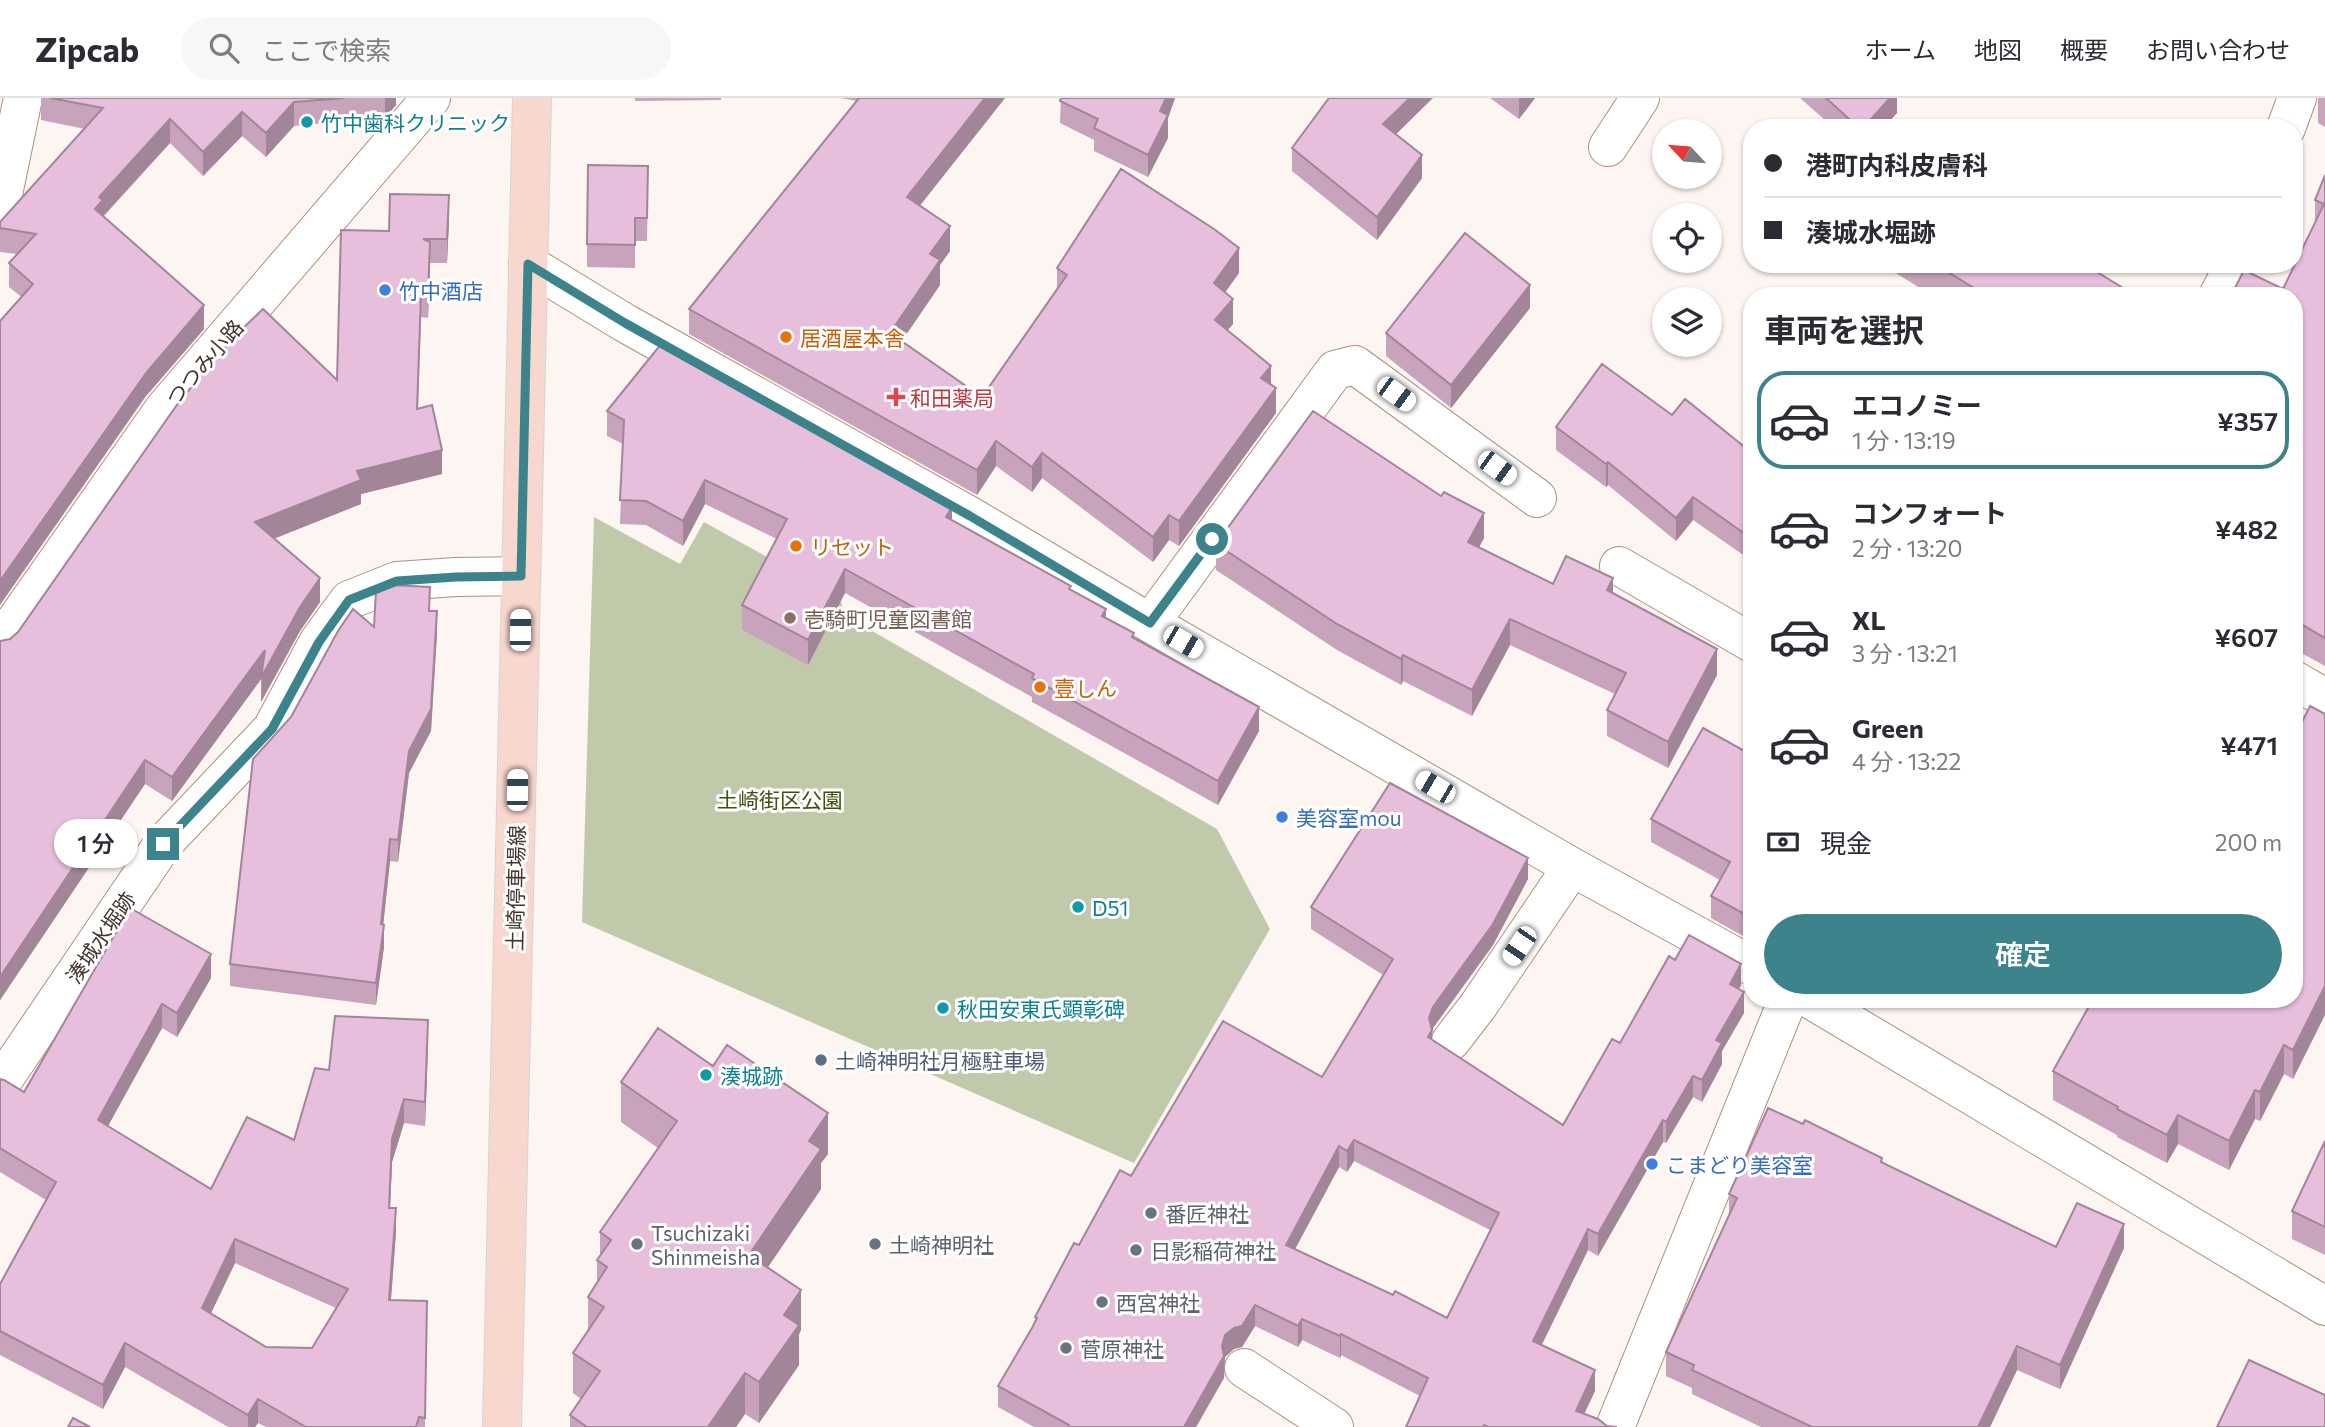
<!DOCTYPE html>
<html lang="ja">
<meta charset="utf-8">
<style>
body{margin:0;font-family:Commissioner,"Noto Sans JP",sans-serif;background:#f7f7f7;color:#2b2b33;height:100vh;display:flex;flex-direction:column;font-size:26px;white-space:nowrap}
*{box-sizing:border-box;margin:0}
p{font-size:23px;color:#7c7c81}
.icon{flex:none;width:38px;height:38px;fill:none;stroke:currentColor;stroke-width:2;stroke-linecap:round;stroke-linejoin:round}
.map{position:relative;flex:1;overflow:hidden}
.sheet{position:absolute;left:1743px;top:189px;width:560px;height:721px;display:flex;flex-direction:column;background:#fff;border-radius:28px;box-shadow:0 2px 5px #0004}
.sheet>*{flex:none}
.hud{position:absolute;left:1743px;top:21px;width:560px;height:154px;border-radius:28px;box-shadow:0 2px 5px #0004;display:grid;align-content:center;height:154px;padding:0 21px;background:#fff}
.needle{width:46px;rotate:296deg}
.buttons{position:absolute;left:1652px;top:21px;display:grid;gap:14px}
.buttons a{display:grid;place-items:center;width:70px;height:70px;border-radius:50%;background:#fff;box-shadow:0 2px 5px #0004;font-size:35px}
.end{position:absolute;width:32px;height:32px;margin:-16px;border:9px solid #3c838b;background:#fff;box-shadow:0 0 0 4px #fff}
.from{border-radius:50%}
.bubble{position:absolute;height:49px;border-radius:24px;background:#fff;box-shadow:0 2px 5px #0004;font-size:23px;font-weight:600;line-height:49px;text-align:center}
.car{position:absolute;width:21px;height:42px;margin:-21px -10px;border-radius:9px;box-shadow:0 0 5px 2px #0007;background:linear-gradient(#fff 24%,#345 0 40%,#fff 0 76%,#345 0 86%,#fff 0)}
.hud b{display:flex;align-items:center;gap:24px;height:66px;font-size:26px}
.hud b+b{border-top:2px solid #e1e1e2}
.hud i{width:18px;height:18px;background:#2b2b33}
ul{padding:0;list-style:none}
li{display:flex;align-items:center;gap:21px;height:98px;margin:0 14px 10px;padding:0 7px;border:4px solid transparent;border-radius:28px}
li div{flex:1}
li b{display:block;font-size:26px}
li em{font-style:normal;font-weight:600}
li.active{border-color:#3c838b}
li>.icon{width:63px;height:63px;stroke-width:1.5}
h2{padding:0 21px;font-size:32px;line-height:84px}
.pay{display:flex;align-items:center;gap:18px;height:77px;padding:0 21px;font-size:26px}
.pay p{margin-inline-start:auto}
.cta{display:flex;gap:14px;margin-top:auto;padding:14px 21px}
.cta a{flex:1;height:80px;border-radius:42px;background:#3c838b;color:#fff;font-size:28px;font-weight:600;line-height:80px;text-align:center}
header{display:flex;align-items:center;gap:42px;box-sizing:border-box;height:98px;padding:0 35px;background:#fff;border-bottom:2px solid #e1e1e2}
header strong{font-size:33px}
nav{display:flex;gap:38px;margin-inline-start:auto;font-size:24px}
.search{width:490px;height:63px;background:#f7f7f7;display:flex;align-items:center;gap:18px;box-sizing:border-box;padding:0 24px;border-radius:38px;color:#7c7c81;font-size:26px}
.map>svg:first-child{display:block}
.green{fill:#c0caaa}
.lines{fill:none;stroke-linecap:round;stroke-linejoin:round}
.minor-casing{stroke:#b08f7e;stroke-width:40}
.major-casing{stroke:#d6d3d1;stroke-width:40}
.minor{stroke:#fff;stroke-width:38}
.major{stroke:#f8d7ce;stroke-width:38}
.wall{fill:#c7a3bc;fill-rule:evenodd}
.shaded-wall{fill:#a28599}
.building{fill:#e7bedb;stroke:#a28599;stroke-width:2;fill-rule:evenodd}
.route{stroke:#3c838b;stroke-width:9}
.culture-dot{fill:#0f9aa8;stroke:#fff;stroke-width:2.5}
.shop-dot{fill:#3f7fe0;stroke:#fff;stroke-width:2.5}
.food-dot{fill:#e8710a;stroke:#fff;stroke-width:2.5}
.health-dot{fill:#e0444e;stroke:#fff;stroke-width:2.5}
.education-dot{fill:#8d6e63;stroke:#fff;stroke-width:2.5}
.service-dot{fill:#5c6f8a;stroke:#fff;stroke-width:2.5}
.worship-dot{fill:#6b7280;stroke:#fff;stroke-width:2.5}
.labels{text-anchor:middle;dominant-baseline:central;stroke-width:6;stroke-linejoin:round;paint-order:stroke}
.culture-label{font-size:21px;fill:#0d838f;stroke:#fff;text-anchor:start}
.shop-label{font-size:21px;fill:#366cbe;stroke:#fff;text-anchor:start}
.food-label{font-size:21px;fill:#c56008;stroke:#fff;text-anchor:start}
.street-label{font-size:21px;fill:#43352e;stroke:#fff}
.health-label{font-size:21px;fill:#be3a42;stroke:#fff;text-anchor:start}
.education-label{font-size:21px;fill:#785e54;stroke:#fff;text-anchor:start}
.park-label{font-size:21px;fill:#41500e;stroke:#fff}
.service-label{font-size:21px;fill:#4e5e75;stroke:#fff;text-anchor:start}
.worship-label{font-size:21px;fill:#5b616d;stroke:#fff;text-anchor:start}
</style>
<header>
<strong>Zipcab</strong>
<div class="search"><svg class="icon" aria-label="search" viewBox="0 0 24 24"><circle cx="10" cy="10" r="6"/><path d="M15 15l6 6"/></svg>ここで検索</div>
<nav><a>ホーム</a><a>地図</a><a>概要</a><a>お問い合わせ</a></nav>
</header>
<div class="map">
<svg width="2325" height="1329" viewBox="0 0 2325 1329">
<rect width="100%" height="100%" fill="#fcf5f1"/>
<path class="green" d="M594 419 680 466 704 424 839 499 846 518 1217 731 1270 831 1134 1065 582 824Z"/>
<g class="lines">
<g class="minor-casing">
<path id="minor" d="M2286 30 2297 0
M1608 49 1640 0
M0 111 23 0
M528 166 625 225 970 418 1150 525 1572 769 1752 868
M2218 198 2235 166
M1619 468 1752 545
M1150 525 1335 272 1355 267 1537 400
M0 545 164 311 431 0
M2294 582 2325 600
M1810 901 2325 1208
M1451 943 1478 908 1572 769
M1 985 163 746 272 631 319 543 349 502 397 483 456 479 521 478
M1244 1270 1334 1329
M1615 1329 1788 901"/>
</g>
<g class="major-casing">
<path id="major" d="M502 1329 532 0"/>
</g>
<use href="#minor" class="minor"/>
<use href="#major" class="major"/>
</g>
<path class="wall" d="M41 0H396V7L385 20 294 28 266 59 242 38 203 78 170 45 104 118 204 231 146 298 9 189V165L17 156 0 154V124L85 31 41 22Z
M635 0H721V2L635 3Z
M840 0H1005L919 108 950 153 940 167V187L902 243 982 299 1057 190V170L1239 175 1225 194 1233 226 1227 232 1271 286 1276 315 1179 448 1169 442 1153 464 1042 380 1032 394 996 368 977 397 689 236V211L857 3Z
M1061 0H1175L1168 20V40L1148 79 1094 53V42L1060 25Z
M1490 0H1535L1519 21Z
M1800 0H1897V15L1883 30H1834Z
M2318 0H2325V29L2318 25Z
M1396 36 1422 80 1377 142 1292 73V50Z
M2325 77V568L2294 551V198L2283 191 2315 125V102Z
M648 91 647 143H635V170L587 169V146Z
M449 121 447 165H430L428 220 421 219 418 311 442 376 361 396V406L274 441 320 504 300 533 261 604V580L172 703 145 686 0 902V543L10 541 337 282 389 133Z
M1881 166H2084L2136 198H1933Z
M1530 210 1451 310 1386 258V235Z
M607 313 952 422 1071 492 1106 521 1259 633 1218 707 1032 604V599L845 495 808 567 742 532V507L777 441 705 406 683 448 646 427 620 426 623 346 607 338Z
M1672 317 1752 355V463L1693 422 1676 443 1608 387 1606 389 1556 352V329Z
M1484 440 1479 449 1553 486 1613 495 1717 577 1668 670 1607 638V612L1615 596 1510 547 1472 618 1403 583 1401 587 1337 552 1216 472V446Z
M430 513 437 535 431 633 409 675 398 764 390 763 383 827 384 849 376 907 230 888V866L291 619 374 529Z
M1752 657V843L1711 820V798L1720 782 1651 744V721Z
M1528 781 1493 847 1433 930 1432 942 1563 1027 1620 945 1675 862 1741 887 1739 891 1744 915 1722 953V966L1702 1004 1693 999 1666 1045 1663 1044 1598 1158 1588 1152 1541 1247 1595 1293 1584 1316 1607 1328 1617 1329H1406L1420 1298 1341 1257 1340 1260 1302 1242 1298 1249 1255 1228 1242 1249 1234 1251 1225 1259 1224 1280 1196 1329H1034L998 1309V1288L1035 1224V1219L1079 1147 1131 1078 1322 979 1383 877 1311 831V809ZM1354 1063 1490 1132 1447 1220 1393 1197 1295 1151 1339 1069 1347 1074Z
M130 810 211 880 177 939 162 930 108 1028 211 1091 294 1042 329 972 428 946 425 1028 404 1025 392 1064 390 1110 396 1134 391 1202 427 1226 425 1329H266L258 1325 255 1329H228L125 1269 103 1311 0 1257V1186L46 1102 0 1074V981L24 994ZM235 1165 336 1210 312 1250 266 1249 211 1215Z
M2294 901 2293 981 2284 976 2260 1023 2255 1021 2229 1072 2178 1046 2167 1065 2117 1039V1037L2053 1002V973Z
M621 984 828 1056 821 1065V1091L768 1169 801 1232 799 1236V1267L759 1325 745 1316 736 1329H570V1317L581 1301 573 1295V1255L588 1233V1199L597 1185V1162L600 1158V1134L658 1050 621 1024Z
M2325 1043V1157L2292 1141V1113Z
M1882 1064 2056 1149 2124 1150 2060 1291 2017 1272 1990 1329H1761L1692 1296V1290L1666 1278V1254L1729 1117V1096Z"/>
<path class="shaded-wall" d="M385 0H396V7L385 20Z
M985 0H1005L907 124V99Z
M1166 0H1175L1168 20V40L1148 79V57L1160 13Z
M1410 0H1433L1383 49V26Z
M1519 0H1535L1519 21Z
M1890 0H1897V15L1883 30H1863Z
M294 4V28L266 59V35Z
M242 14V38L203 78V54Z
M170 21V45L103 118 95 111 99 99Z
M1422 57V80L1377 142V119Z
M449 97V121L447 165V141Z
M950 128V153L940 167V187L890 260V235L930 156Z
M430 144V168L428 220V196Z
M1239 150V175L1214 210V185Z
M1530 187V210L1451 310V287Z
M1233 201V226L1215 247V222Z
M204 207V231L146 298 0 507V483L146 275Z
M1271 268V293L1261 280Z
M1276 290V315L1179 448V423Z
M996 343V368L977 397V372Z
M442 352V376L361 396V406L255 448V424L357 373Z
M1042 355V380L1032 394V369Z
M1608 364V387L1606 389V366Z
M705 382V406L683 448V423Z
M1693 399V422L1676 443V420Z
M952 409V433L946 419Z
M1484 415V440L1468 470V444Z
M1169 417V442L1153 464V439Z
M845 471V495L808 567V542Z
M320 480V504L300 533 261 604 262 580 172 703V679L265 552Z
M1613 480V506L1607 492Z
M1106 511V535L1102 518Z
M437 513V535L431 633 409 675 398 764V742L409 653Z
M1510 521V547L1472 618V592Z
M1717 551V577L1668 670V644Z
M1403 557V583L1401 587V561Z
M1259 609V633L1218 707V683Z
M145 662V686L0 902V879Z
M390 741V763L381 848V826Z
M1528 760V781L1493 847 1433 930 1432 933V953L1428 939 1429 920 1433 909Z
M384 827V849L376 907V885Z
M211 856V880L177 939V915Z
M1741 866V887L1730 907V886Z
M2325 888V917L2293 981V952Z
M1744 894V915L1722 953V966L1702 1004V982L1716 942Z
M162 906V930L98 1046V1022Z
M428 922V946L425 1028V1004Z
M2284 947V976L2260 1023V994Z
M1693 978V999L1666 1045V1024Z
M2255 992V1021L2229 1072V1043Z
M404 1001V1025L392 1064 389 1134 392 1041Z
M828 1015V1056L821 1065V1091L749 1197V1157L809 1043Z
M2178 1017V1046L2167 1065V1037Z
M1663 1022V1044L1598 1158V1136Z
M1354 1042V1063L1347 1074V1053Z
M1339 1048V1069L1286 1168V1147Z
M396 1110V1134L389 1226V1202Z
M2124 1126V1150L2060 1291V1267Z
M1588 1131V1152L1533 1265V1243Z
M235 1141V1165L202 1234V1210Z
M801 1192V1232L799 1236V1267L759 1325V1284L784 1217Z
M1255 1207V1228L1242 1249 1234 1251 1225 1259 1224 1280 1196 1329H1184L1225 1237Z
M1302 1221V1242L1298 1249V1228Z
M1341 1236V1257L1340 1260V1238Z
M125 1245V1269L103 1311V1287Z
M2017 1248V1272L1990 1329H1978Z
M1595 1272V1293L1578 1329 1576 1313Z
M745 1275V1316L736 1329H708Z
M258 1301V1325L255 1329H248V1317Z"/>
<path class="building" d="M50 0H344L294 4 266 35 242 14 203 54 170 21 99 99 103 102 95 111 204 207 146 275 0 483V223L33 186 9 165 36 136 0 130V124L103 10Z
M859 0H985L907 99 950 128 930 156 940 162 890 235 982 299 1067 177 1057 170 1121 71 1214 131 1239 150 1214 185 1233 201 1215 222 1271 268 1261 280 1276 290 1179 423 1169 417 1153 439 1042 355 1032 369 996 343 977 372 689 211Z
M1061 0H1166L1160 13 1168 17 1148 57 1094 30 1098 21 1060 3Z
M1329 0H1410L1383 26 1422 57 1377 119 1292 50Z
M1826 0H1890L1863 30H1859Z
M588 67 648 68 647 120H635V147L587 146Z
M2325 77V540L2294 522V198H2231L2244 172 2283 191 2324 106 2315 102Z
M390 96 449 97 447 141H423L430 144 428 196H421L417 311 432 307 442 352 357 373 361 382 255 424 320 480 300 509 261 580 265 552 172 679 145 662 0 879V543L10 541 18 534 181 301 237 236 263 211 337 282 341 132 389 133Z
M1465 135 1530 187 1451 287 1386 235Z
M1935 166H2084L2136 198H1987Z
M661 246 952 409 946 419 1071 488 1069 491 1106 511 1102 518 1134 535 1132 539 1259 609 1218 683 1032 580 1034 576 845 471 808 542 742 507 787 421 705 382 683 423 646 403 620 402 624 322 607 313Z
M1602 266 1672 317 1685 301 1752 355V441L1693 399 1676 420 1608 364 1606 366 1556 329Z
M1313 313 1441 398 1444 394 1484 415 1468 444 1553 486 1566 458 1613 480 1607 492 1717 551 1668 644 1607 612 1626 575 1510 521 1472 592 1403 557 1401 561 1337 526 1216 446Z
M391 487 430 489 429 513H437L431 611 409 653 398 742 390 741 381 826 384 827 376 885 230 866 253 661 291 619 338 533 353 511 374 529 376 493Z
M2310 608 2325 616V888L2293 952 2284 947 2260 994 2255 992 2229 1043 2178 1017 2167 1037 2117 1011 2118 1009 2053 973 2093 901H2294V630L2298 632Z
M1703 630 1752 657V820L1711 798 1730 764 1651 721Z
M1390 685 1528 760 1493 826 1433 909 1429 920 1432 932 1428 939 1563 1027 1612 941 1620 945 1669 858 1675 862 1689 837 1741 866 1730 886 1744 894 1716 942 1722 945 1702 982 1693 978 1666 1024 1663 1022 1598 1136 1588 1131 1533 1243 1595 1272 1576 1313 1598 1321 1607 1328 1617 1329H1489L1484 1327 1483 1329H1406L1428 1280 1341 1236 1340 1238 1302 1221 1298 1228 1255 1207 1242 1228 1234 1230 1225 1237 1222 1248 1224 1258 1184 1329H1068L1069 1327 998 1288 1032 1230 1037 1220 1035 1219 1074 1145 1079 1147 1120 1072 1131 1078 1223 923 1322 979 1393 861 1311 809ZM1354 1042 1499 1115 1447 1220 1395 1193 1393 1197 1286 1147 1339 1048 1347 1053Z
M130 810 211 856 177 915 162 906 98 1022 211 1091 247 1019 294 1042 315 970 329 972 335 918 428 922 425 1004 404 1001 392 1041 389 1110H396L389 1202 427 1203 425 1320 419 1319 416 1329H306L258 1301 248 1317 125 1245 103 1287 0 1233V1186L56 1084 0 1050V981L4 982 24 994ZM235 1141 348 1191 312 1250 266 1249 202 1210Z
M658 930 713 968 727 947 828 1015 809 1043 821 1051 749 1157 801 1192 784 1217 799 1227 759 1284 745 1275 708 1329H587L570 1317 600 1273 573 1255 604 1209 588 1199 607 1169 597 1162 611 1142 600 1134 677 1023 621 984Z
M1768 1010 1803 1026 1805 1022 1882 1060 1881 1064 2056 1149 2077 1105 2124 1126 2060 1267 2017 1248 1978 1329H1812L1692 1272 1694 1267 1666 1254 1737 1100 1729 1096Z
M2325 1043V1129L2292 1113Z
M2249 1262 2325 1297V1329H2217Z
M73 1320 90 1329H68Z"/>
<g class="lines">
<path class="route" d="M163 746 272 631 319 544 349 502 397 483 456 479 521 478 528 166 625 225 970 418 1150 525 1212 441"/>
</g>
<g class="culture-dot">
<circle cx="307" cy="24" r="7"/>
<circle cx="1078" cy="809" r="7"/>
<circle cx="943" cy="910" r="7"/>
<circle cx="706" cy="977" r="7"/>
</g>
<g class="shop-dot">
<circle cx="385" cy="192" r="7"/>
<circle cx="1282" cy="719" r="7"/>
<circle cx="1652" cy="1066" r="7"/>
</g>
<g class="food-dot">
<circle cx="786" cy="239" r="7"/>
<circle cx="796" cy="448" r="7"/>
<circle cx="1040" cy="589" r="7"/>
</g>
<path class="health-dot" d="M892.5 288.5h7v7h7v7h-7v7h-7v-7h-7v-7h7z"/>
<circle class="education-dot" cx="790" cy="520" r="7"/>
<circle class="service-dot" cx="821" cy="962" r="7"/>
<g class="worship-dot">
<circle cx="1151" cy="1115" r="7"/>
<circle cx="637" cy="1146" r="7"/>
<circle cx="875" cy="1146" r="7"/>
<circle cx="1136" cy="1152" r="7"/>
<circle cx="1102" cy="1204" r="7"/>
<circle cx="1066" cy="1250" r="7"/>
</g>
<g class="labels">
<g class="culture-label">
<text x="321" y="24">竹中歯科クリニック</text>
<text x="1092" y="809">D51</text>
<text x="957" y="910">秋田安東氏顕彰碑</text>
<text x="720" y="977">湊城跡</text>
</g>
<g class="shop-label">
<text x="399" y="192">竹中酒店</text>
<text x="1296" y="719">美容室mou</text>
<text x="1666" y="1066">こまどり美容室</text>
</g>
<g class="food-label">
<text x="800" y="239">居酒屋本舎</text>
<text x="810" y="448">リセット</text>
<text x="1054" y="589">壹しん</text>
</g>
<g class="street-label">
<text transform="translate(204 264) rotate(-49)">つつみ小路</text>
<text transform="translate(515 790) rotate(-89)">土崎停車場線</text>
<text transform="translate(100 839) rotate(-56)">湊城水堀跡</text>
</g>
<g class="health-label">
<text x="910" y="299">和田薬局</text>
</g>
<g class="education-label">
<text x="804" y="520">壱騎町児童図書館</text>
</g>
<g class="park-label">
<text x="780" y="701">土崎街区公園</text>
</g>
<g class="service-label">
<text x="835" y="962">土崎神明社月極駐車場</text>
</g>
<g class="worship-label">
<text x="1165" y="1115">番匠神社</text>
<text x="651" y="1134">Tsuchizaki<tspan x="651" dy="24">Shinmeisha</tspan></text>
<text x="889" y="1146">土崎神明社</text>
<text x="1150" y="1152">日影稲荷神社</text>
<text x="1116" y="1204">西宮神社</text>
<text x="1080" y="1250">菅原神社</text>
</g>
</g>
</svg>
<div class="buttons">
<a><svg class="needle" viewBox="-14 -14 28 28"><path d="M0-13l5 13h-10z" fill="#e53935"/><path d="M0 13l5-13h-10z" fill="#7c7c81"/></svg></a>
<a><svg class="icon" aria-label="locate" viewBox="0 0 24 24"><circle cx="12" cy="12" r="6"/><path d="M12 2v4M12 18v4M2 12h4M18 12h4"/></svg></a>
<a><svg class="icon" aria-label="layers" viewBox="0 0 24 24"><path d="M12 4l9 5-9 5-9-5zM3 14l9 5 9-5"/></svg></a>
</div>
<i class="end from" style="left:1212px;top:441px"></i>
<i class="end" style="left:163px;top:746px"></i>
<div class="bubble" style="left:54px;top:721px;width:84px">1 分</div>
<i class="car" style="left:1396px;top:296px;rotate:126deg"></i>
<i class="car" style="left:1497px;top:370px;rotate:126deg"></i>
<i class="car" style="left:520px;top:532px;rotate:1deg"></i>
<i class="car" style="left:1183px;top:544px;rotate:120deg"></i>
<i class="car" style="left:1435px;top:689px;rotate:300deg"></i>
<i class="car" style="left:517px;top:692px;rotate:1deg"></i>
<i class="car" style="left:1519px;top:848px;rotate:214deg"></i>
<div class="hud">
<b><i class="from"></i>港町内科皮膚科</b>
<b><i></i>湊城水堀跡</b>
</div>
<section class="sheet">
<h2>車両を選択</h2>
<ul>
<li class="active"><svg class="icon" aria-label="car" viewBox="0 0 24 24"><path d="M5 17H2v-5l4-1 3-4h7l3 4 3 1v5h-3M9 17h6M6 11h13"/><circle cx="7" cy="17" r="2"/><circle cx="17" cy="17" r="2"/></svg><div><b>エコノミー</b><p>1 分 · 13:19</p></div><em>¥357</em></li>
<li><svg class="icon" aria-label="car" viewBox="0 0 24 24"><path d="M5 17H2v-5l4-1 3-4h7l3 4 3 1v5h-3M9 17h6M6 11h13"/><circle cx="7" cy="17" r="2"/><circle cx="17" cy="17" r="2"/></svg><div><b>コンフォート</b><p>2 分 · 13:20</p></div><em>¥482</em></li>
<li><svg class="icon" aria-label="car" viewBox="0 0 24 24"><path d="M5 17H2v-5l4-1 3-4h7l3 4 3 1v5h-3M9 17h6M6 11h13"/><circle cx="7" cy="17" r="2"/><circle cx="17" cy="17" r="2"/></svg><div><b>XL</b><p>3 分 · 13:21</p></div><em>¥607</em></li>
<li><svg class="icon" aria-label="car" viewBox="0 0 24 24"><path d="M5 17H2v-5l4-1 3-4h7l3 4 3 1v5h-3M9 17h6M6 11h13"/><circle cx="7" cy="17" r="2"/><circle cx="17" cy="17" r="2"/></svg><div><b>Green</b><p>4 分 · 13:22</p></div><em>¥471</em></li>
</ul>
<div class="pay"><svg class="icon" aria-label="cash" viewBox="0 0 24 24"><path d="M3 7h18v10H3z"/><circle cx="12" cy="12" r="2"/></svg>現金<p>200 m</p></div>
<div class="cta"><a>確定</a></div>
</section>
</div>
